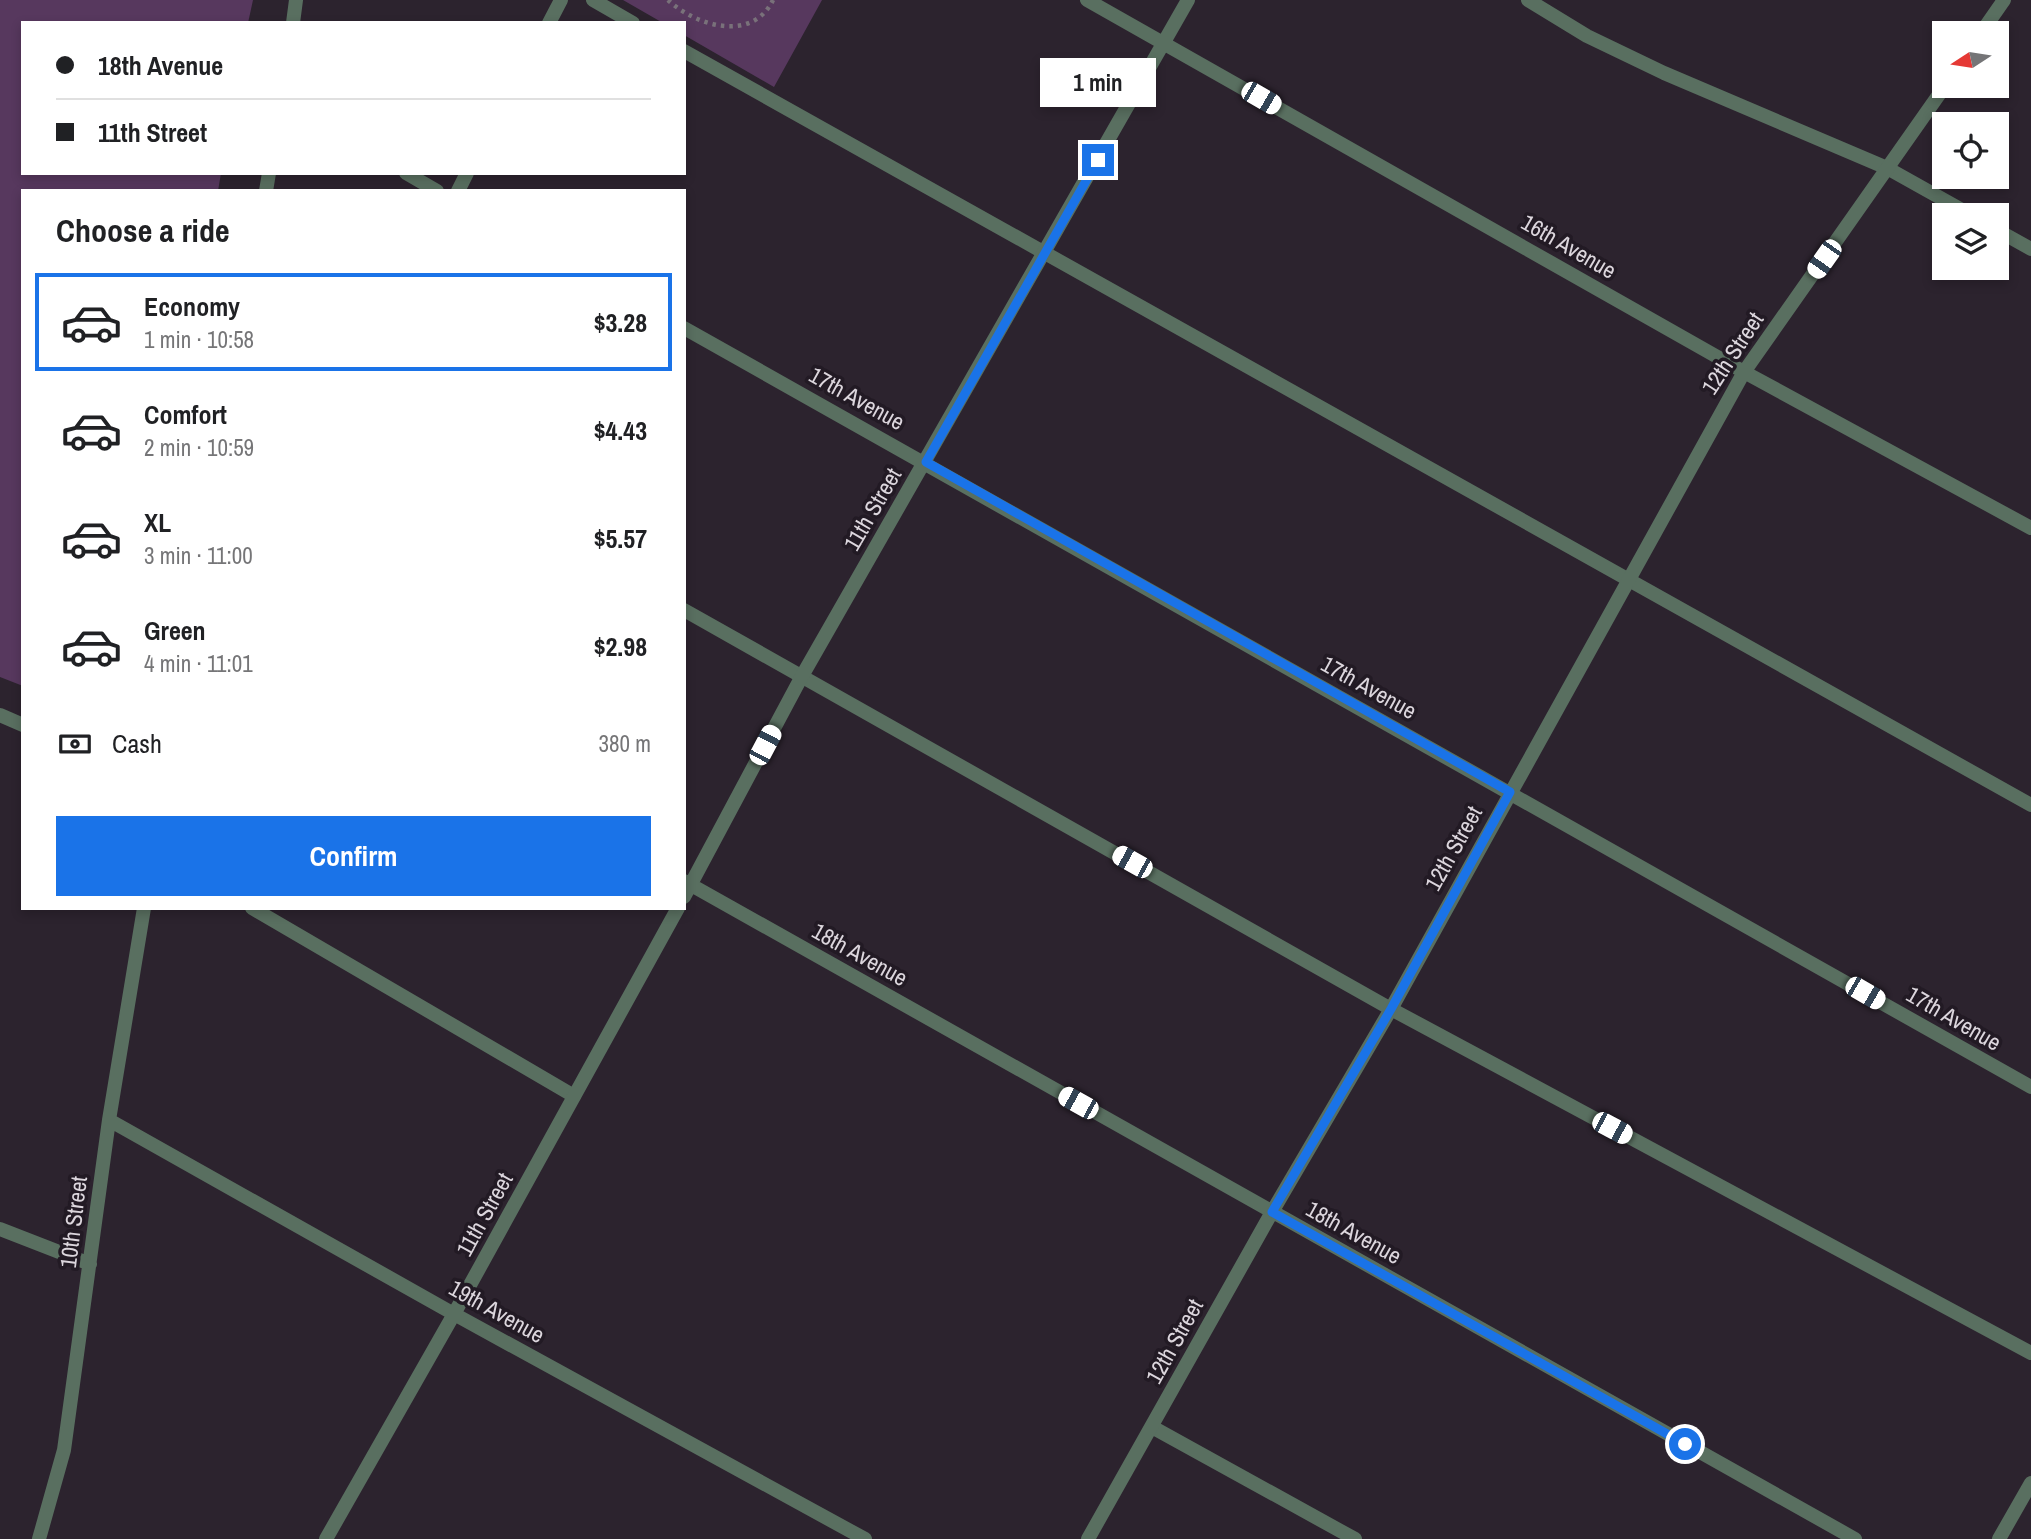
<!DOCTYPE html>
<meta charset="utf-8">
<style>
body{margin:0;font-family:"Archivo Narrow",sans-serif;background:#f6f6f6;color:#202124;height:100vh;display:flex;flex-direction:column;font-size:26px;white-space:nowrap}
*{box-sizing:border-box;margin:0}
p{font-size:23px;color:#757577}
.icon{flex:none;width:38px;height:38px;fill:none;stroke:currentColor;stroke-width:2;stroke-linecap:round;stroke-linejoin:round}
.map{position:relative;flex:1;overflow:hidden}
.details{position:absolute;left:21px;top:189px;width:665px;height:721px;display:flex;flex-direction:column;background:#fff;border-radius:0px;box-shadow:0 4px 10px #0003}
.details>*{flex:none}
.hud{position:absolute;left:21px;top:21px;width:665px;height:154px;border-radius:0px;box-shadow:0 4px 10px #0003;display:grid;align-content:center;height:154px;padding:0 35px;background:#fff}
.needle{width:46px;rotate:258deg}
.tools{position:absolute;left:1932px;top:21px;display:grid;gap:14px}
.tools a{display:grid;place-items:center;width:77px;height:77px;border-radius:0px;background:#fff;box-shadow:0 4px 10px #0003;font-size:35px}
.end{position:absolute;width:32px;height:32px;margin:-16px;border:9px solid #1a73e8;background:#fff;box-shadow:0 0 0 4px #fff}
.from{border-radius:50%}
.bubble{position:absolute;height:49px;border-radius:0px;background:#fff;box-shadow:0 4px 10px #0003;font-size:23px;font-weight:700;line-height:49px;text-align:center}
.car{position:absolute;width:21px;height:42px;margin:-21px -10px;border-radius:9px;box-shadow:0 0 5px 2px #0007;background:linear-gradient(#fff 24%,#345 0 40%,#fff 0 76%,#345 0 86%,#fff 0)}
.hud b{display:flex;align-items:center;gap:24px;height:66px;font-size:26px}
.hud b+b{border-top:2px solid #e0e0e0}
.hud i{width:18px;height:18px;background:#202124}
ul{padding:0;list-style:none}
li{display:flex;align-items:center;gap:21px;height:98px;margin:0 14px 10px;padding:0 21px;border:4px solid transparent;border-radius:0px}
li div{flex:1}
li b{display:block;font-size:26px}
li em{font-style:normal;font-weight:700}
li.on{border-color:#1a73e8}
li>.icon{width:63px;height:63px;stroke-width:1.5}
h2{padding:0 35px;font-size:32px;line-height:84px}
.pay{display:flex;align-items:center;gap:18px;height:77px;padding:0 35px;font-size:26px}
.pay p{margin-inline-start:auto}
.primary-button{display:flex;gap:14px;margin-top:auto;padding:14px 35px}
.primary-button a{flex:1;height:80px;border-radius:0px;background:#1a73e8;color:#fff;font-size:28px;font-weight:700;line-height:80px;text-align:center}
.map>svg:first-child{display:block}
.green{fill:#57385e}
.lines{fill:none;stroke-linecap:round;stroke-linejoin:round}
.path{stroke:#79717a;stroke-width:4.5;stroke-dasharray:3.5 5;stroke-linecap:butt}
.service{stroke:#596f60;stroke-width:14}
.minor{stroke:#596f60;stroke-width:14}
.tertiary{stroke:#596f60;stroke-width:14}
.route{stroke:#1a73e8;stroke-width:9}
.labels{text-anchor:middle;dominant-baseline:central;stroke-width:7;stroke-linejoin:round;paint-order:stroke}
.street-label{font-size:23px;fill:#dcd6dd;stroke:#221a24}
</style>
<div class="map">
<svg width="2031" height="1539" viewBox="0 0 2031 1539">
<rect width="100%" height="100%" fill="#2c232e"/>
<path class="green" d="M0 0H253L248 23H23V173H221L218 191H23V686L0 677Z
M623 0H822L774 87 684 35V23H663Z"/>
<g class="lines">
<path class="path" d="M668 0C696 26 752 43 773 0"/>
<path class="service" d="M593 0 633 23
M1528 0 1587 36 1664 73 1887 168 1971 215
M684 51 2031 805
M1997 230 2031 249
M684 610 1391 1009 2031 1353
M252 908 574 1096
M1152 1427 1355 1539"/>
<path class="minor" d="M1087 0 1744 372 2031 528
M293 23 296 0
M549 23 561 0
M1981 33 2004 0
M406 173 437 191
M266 191 269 173
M458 191 467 173
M684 328 2031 1087
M0 715 23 725
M684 881 1855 1539
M684 897 802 676 1188 0
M109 1120 454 1314 865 1539
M0 1229 90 1264
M39 1539 64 1450 109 1120 144 908
M326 1539 454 1314 678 908
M1088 1539 1272 1212 1391 1009 1744 372 1945 86"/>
<path class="tertiary" d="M1999 1539 2031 1483"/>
</g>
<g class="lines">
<path class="route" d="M1098 160 926 462 1510 792 1391 1009 1272 1212 1685 1444"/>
</g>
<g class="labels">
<g class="street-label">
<text transform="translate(1569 246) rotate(30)">16th Avenue</text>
<text transform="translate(1732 353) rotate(-57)">12th Street</text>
<text transform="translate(857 398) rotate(29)">17th Avenue</text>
<text transform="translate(872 509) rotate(-60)">11th Street</text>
<text transform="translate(1369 687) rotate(29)">17th Avenue</text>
<text transform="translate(1453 848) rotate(-61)">12th Street</text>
<text transform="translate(860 954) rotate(29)">18th Avenue</text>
<text transform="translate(1954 1018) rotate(30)">17th Avenue</text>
<text transform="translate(484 1214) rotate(-61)">11th Street</text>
<text transform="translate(73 1222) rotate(-83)">10th Street</text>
<text transform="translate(1354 1232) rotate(29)">18th Avenue</text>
<text transform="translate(497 1311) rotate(29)">19th Avenue</text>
<text transform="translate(1174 1341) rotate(-61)">12th Street</text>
</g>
</g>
</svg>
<div class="tools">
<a><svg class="needle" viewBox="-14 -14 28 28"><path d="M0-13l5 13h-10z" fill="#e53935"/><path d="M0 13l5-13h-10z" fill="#757577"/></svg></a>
<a><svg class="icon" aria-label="locate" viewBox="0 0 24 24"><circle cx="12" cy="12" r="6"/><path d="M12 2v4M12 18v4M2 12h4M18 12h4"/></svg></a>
<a><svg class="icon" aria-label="layers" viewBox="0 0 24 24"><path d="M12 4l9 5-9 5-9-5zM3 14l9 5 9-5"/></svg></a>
</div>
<i class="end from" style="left:1685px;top:1444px"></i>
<i class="end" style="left:1098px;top:160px"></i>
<div class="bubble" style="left:1040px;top:58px;width:116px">1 min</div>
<i class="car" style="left:1261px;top:98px;rotate:120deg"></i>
<i class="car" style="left:1824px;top:259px;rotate:215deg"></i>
<i class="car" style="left:765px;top:745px;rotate:28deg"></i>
<i class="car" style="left:1132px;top:862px;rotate:299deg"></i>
<i class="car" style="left:1865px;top:993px;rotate:120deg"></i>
<i class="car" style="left:1078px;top:1103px;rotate:299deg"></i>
<i class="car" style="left:1612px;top:1128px;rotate:118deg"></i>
<div class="hud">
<b><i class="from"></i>18th Avenue</b>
<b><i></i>11th Street</b>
</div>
<section class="details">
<h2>Choose a ride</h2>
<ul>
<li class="on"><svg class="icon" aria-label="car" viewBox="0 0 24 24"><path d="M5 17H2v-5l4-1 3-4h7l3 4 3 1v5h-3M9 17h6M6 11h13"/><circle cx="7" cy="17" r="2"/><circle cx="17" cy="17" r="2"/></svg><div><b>Economy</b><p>1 min · 10:58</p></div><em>$3.28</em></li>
<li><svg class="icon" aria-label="car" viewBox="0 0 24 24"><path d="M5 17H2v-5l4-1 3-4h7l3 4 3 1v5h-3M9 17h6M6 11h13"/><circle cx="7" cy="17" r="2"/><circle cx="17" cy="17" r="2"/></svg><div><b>Comfort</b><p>2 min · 10:59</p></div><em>$4.43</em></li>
<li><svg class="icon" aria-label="car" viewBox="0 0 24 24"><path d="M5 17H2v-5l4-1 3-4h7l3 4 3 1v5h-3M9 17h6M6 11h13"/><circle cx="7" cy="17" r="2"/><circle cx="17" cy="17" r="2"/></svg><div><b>XL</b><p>3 min · 11:00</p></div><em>$5.57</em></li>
<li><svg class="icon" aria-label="car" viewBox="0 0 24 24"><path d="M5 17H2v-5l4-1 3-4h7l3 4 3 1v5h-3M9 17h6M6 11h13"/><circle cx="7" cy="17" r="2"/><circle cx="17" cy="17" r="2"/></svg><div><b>Green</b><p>4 min · 11:01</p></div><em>$2.98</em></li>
</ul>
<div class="pay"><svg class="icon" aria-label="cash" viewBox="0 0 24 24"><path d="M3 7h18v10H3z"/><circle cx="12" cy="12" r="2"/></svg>Cash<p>380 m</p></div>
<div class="primary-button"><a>Confirm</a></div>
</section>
</div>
